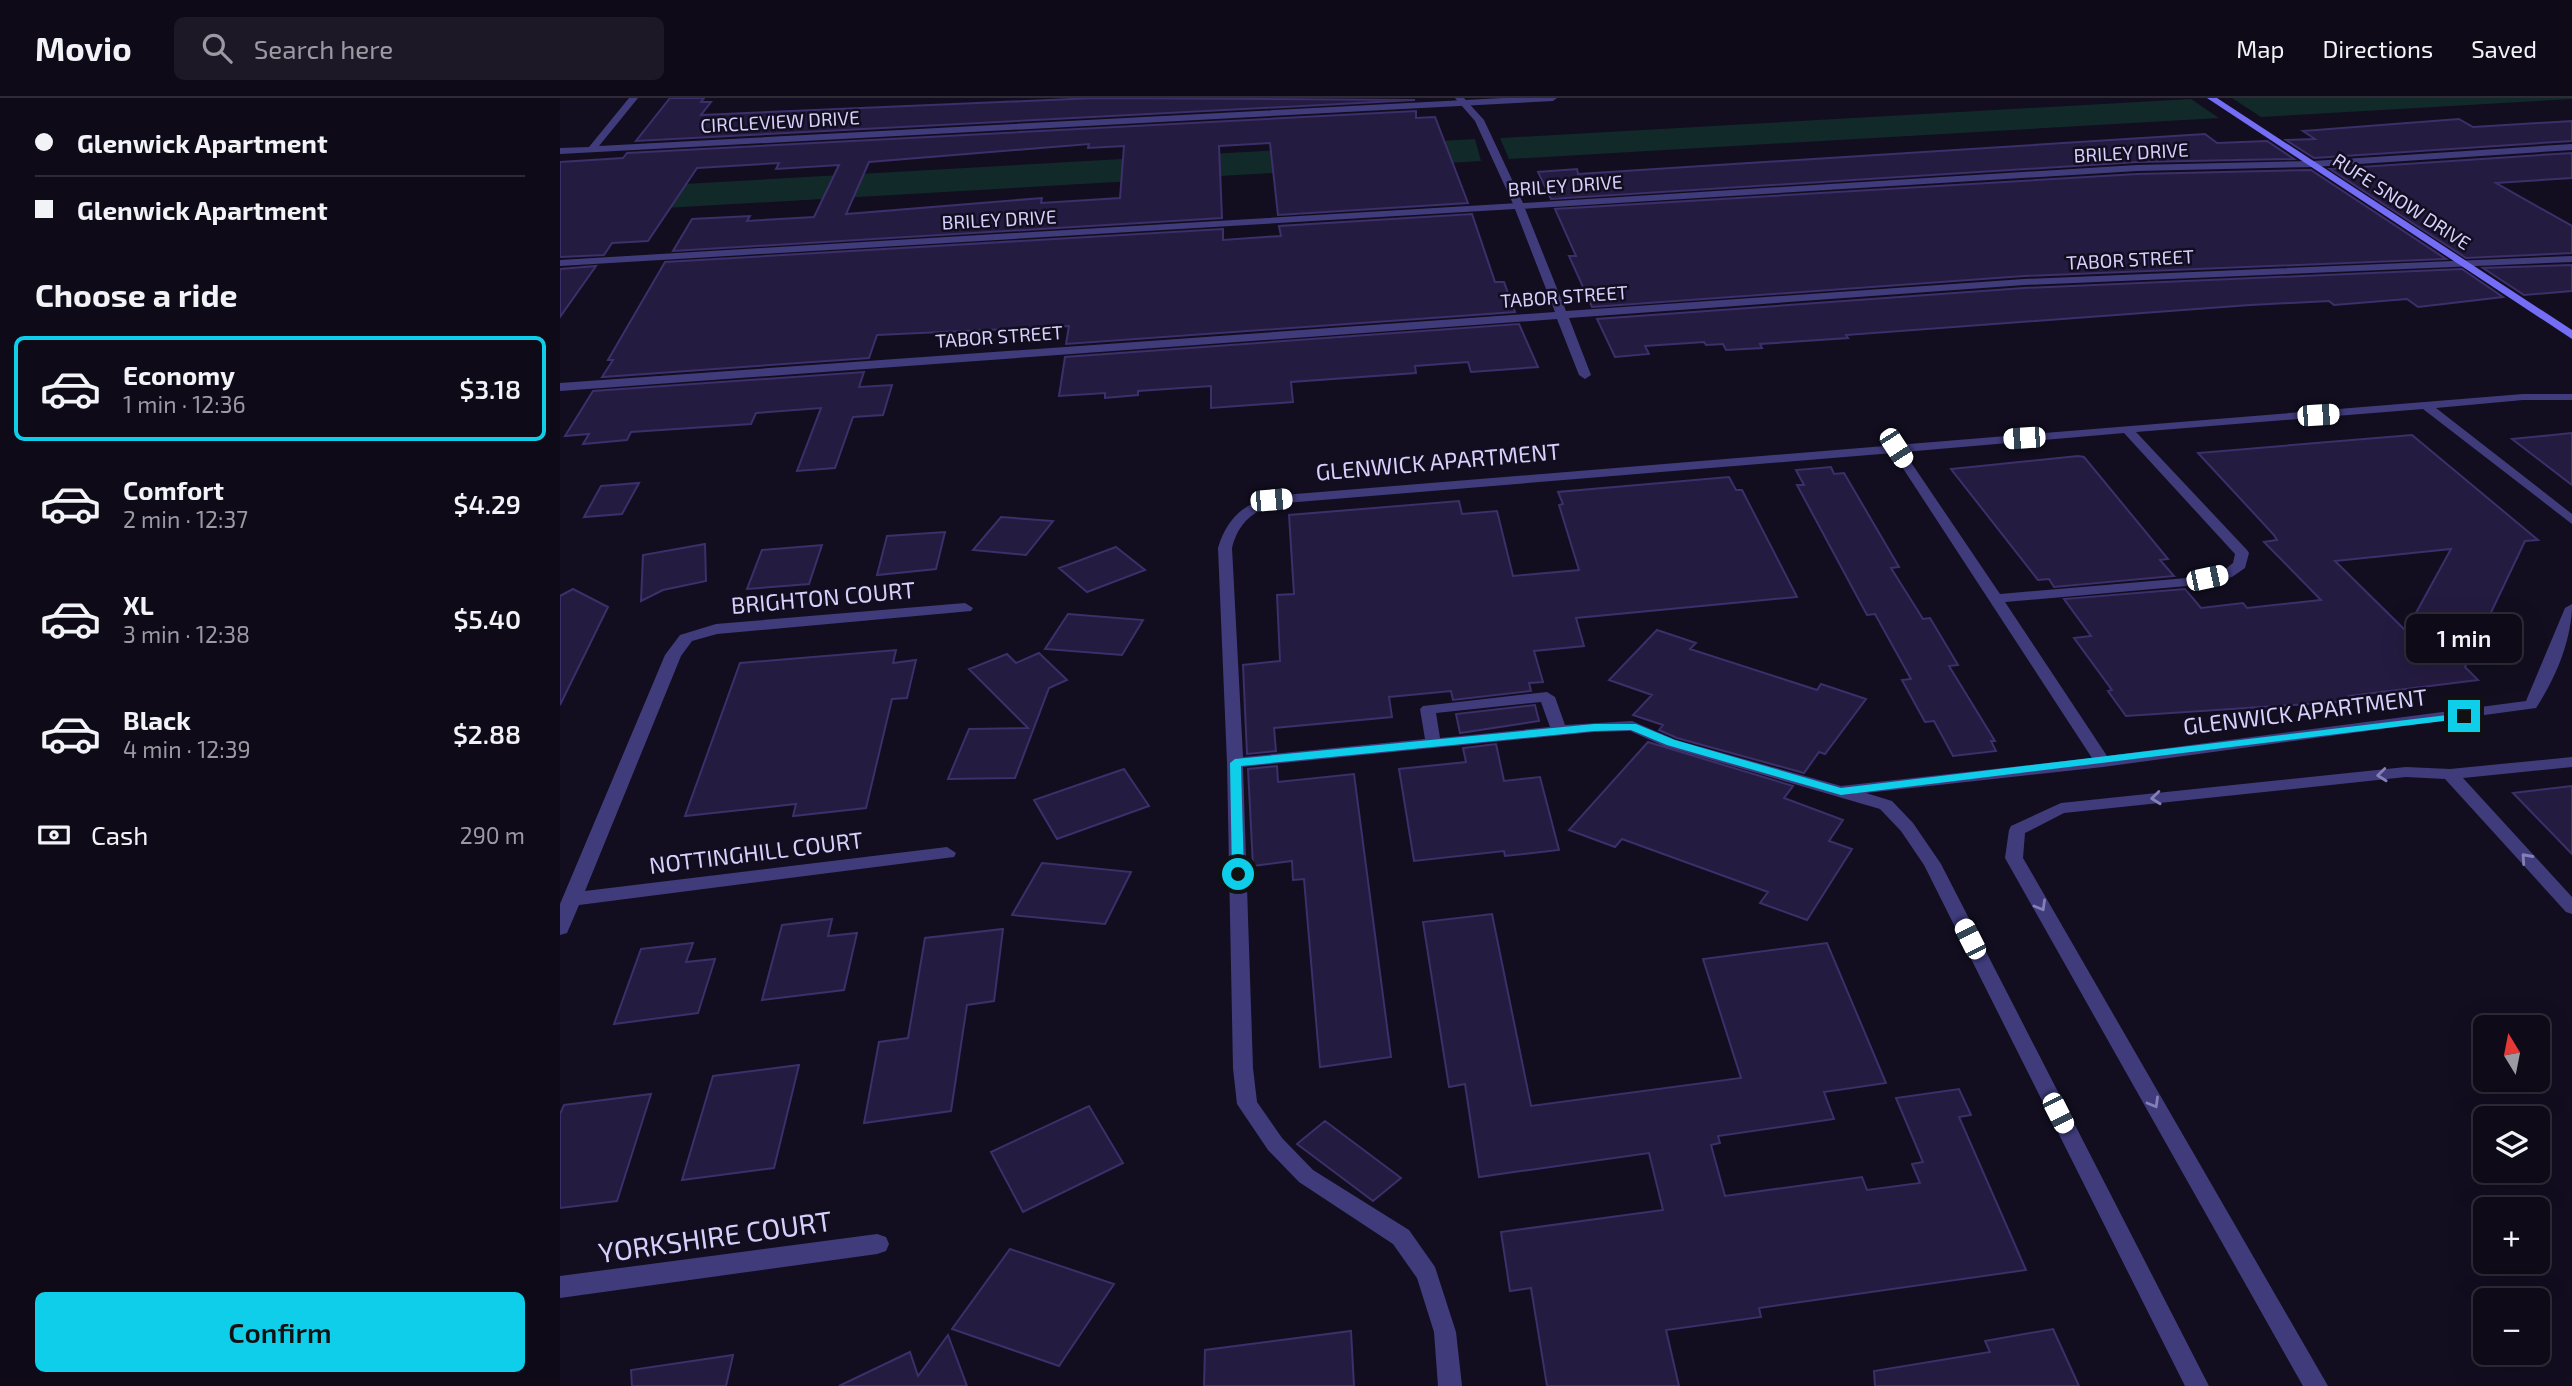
<!DOCTYPE html>
<meta charset="utf-8">
<style>
body{margin:0;font-family:"Exo 2",sans-serif;background:#1c1825;color:#f1f3f6;height:100vh;display:flex;flex-direction:column;font-size:26px;white-space:nowrap}
*{box-sizing:border-box;margin:0}
p{font-size:23px;color:#9b9aa2}
.icon{flex:none;width:38px;height:38px;fill:none;stroke:currentColor;stroke-width:2;stroke-linecap:round;stroke-linejoin:round}
.map{position:relative;flex:1;overflow:hidden}
.drawer{display:flex;flex-direction:column;background:#0e0a18;width:560px}
.drawer>*{flex:none}
.hud{display:grid;align-content:center;height:154px;padding:0 35px;background:#0e0a18}
.needle{width:46px;rotate:350deg}
.controls{position:absolute;left:1913px;top:917px;display:grid;gap:14px}
.controls a{display:grid;place-items:center;width:77px;height:77px;border-radius:10px;background:#0e0a18;box-shadow:0 7px 28px #0002,0 0 0 2px #2e2b37;font-size:35px}
.end{position:absolute;width:32px;height:32px;margin:-16px;border:9px solid #0eceea;background:#111;box-shadow:0 0 0 4px #111}
.from{border-radius:50%}
.bubble{position:absolute;height:49px;border-radius:10px;background:#0e0a18;box-shadow:0 7px 28px #0002,0 0 0 2px #2e2b37;font-size:23px;font-weight:600;line-height:49px;text-align:center}
.car{position:absolute;width:21px;height:42px;margin:-21px -10px;border-radius:9px;box-shadow:0 0 5px 2px #0007;background:linear-gradient(#fff 24%,#345 0 40%,#fff 0 76%,#345 0 86%,#fff 0)}
.hud b{display:flex;align-items:center;gap:24px;height:66px;font-size:26px}
.hud b+b{border-top:2px solid #2e2b37}
.hud i{width:18px;height:18px;background:#f1f3f6}
ul{padding:0;list-style:none}
li{display:flex;align-items:center;gap:21px;height:105px;margin:0 14px 10px;padding:0 21px;border:4px solid transparent;border-radius:10px}
li div{flex:1}
li b{display:block;font-size:26px}
li em{font-style:normal;font-weight:600}
li.active{border-color:#0eceea}
li>.icon{width:63px;height:63px;stroke-width:1.5}
h2{padding:0 35px;font-size:32px;line-height:84px}
.pay{display:flex;align-items:center;gap:18px;height:77px;padding:0 35px;font-size:26px}
.pay p{margin-inline-start:auto}
.primary-button{display:flex;gap:14px;margin-top:auto;padding:14px 35px}
.primary-button a{flex:1;height:80px;border-radius:10px;background:#0eceea;color:#111;font-size:28px;font-weight:600;line-height:80px;text-align:center}
header{display:flex;align-items:center;gap:42px;box-sizing:border-box;height:98px;padding:0 35px;background:#0e0a18;border-bottom:2px solid #2e2b37}
header strong{font-size:33px}
nav{display:flex;gap:38px;margin-inline-start:auto;font-size:24px}
.search{width:490px;height:63px;background:#1c1825;display:flex;align-items:center;gap:18px;box-sizing:border-box;padding:0 24px;border-radius:10px;color:#9b9aa2;font-size:26px}
main{display:flex;flex:1;min-height:0}
.map>svg:first-child{display:block}
.green{fill:#122929}
.building{fill:#241b40;stroke:#3c2f6a;stroke-width:2;fill-rule:evenodd}
.lines{fill:none;stroke-linecap:round;stroke-linejoin:round}
.service{fill:#403c7c;fill-rule:evenodd}
.minor{fill:#403c7c;fill-rule:evenodd}
.tertiary{fill:#403c7c;fill-rule:evenodd}
.secondary{fill:#746df6;fill-rule:evenodd}
.oneway{stroke:#847fb6}
.route{fill:#0eceea}
.labels{text-anchor:middle;dominant-baseline:central;stroke-width:5;stroke-linejoin:round;paint-order:stroke}
.far-street-label{font-size:19px;fill:#d6d0fc;stroke:#120e20}
.street-label{font-size:23px;fill:#d6d0fc;stroke:#120e20}
.near-street-label{font-size:28px;fill:#d6d0fc;stroke:#120e20}
</style>
<header>
<strong>Movio</strong>
<div class="search"><svg class="icon" aria-label="search" viewBox="0 0 24 24"><circle cx="10" cy="10" r="6"/><path d="M15 15l6 6"/></svg>Search here</div>
<nav><a>Map</a><a>Directions</a><a>Saved</a></nav>
</header>
<main>
<section class="drawer">
<div class="hud">
<b><i class="from"></i>Glenwick Apartment</b>
<b><i></i>Glenwick Apartment</b>
</div>
<h2>Choose a ride</h2>
<ul>
<li class="active"><svg class="icon" aria-label="car" viewBox="0 0 24 24"><path d="M5 17H2v-5l4-1 3-4h7l3 4 3 1v5h-3M9 17h6M6 11h13"/><circle cx="7" cy="17" r="2"/><circle cx="17" cy="17" r="2"/></svg><div><b>Economy</b><p>1 min · 12:36</p></div><em>$3.18</em></li>
<li><svg class="icon" aria-label="car" viewBox="0 0 24 24"><path d="M5 17H2v-5l4-1 3-4h7l3 4 3 1v5h-3M9 17h6M6 11h13"/><circle cx="7" cy="17" r="2"/><circle cx="17" cy="17" r="2"/></svg><div><b>Comfort</b><p>2 min · 12:37</p></div><em>$4.29</em></li>
<li><svg class="icon" aria-label="car" viewBox="0 0 24 24"><path d="M5 17H2v-5l4-1 3-4h7l3 4 3 1v5h-3M9 17h6M6 11h13"/><circle cx="7" cy="17" r="2"/><circle cx="17" cy="17" r="2"/></svg><div><b>XL</b><p>3 min · 12:38</p></div><em>$5.40</em></li>
<li><svg class="icon" aria-label="car" viewBox="0 0 24 24"><path d="M5 17H2v-5l4-1 3-4h7l3 4 3 1v5h-3M9 17h6M6 11h13"/><circle cx="7" cy="17" r="2"/><circle cx="17" cy="17" r="2"/></svg><div><b>Black</b><p>4 min · 12:39</p></div><em>$2.88</em></li>
</ul>
<div class="pay"><svg class="icon" aria-label="cash" viewBox="0 0 24 24"><path d="M3 7h18v10H3z"/><circle cx="12" cy="12" r="2"/></svg>Cash<p>290 m</p></div>
<div class="primary-button"><a>Confirm</a></div>
</section>
<div class="map">
<svg width="2012" height="1288" viewBox="0 0 2012 1288">
<rect width="100%" height="100%" fill="#120e20"/>
<path class="green" d="M1672 0H2012V1L1701 19Z
M1631 1 1659 20 949 61 940 40Z
M915 41 921 63 0 116V93Z"/>
<path class="building" d="M110 0H144L141 4H151L141 17 535 0 855 2 76 43Z
M856 13V20L875 19 908 105 718 117 710 45 659 48 662 120 113 153 132 121 190 118 187 123 254 119 279 67 216 71 219 65 137 70 88 143 52 145 44 157 0 159V64L63 60 67 55ZM529 46 528 50 564 48 560 100 481 105 482 100 286 116 309 64Z
M1899 21 1913 29 2012 23V43L1754 60 1726 42 1755 41 1743 33Z
M1645 36 1657 45 1707 43 1734 61 1577 64 991 101 978 74 1017 71 1018 76Z
M2012 55V80L1936 85 2012 128V155L1906 160 1770 71Z
M1751 72 1886 161 1464 178 1032 209 1009 158H1016L995 111 1577 76Z
M912 116 935 184H944L955 214 506 246 509 228 317 237 309 260 42 279 53 262H48L105 164 663 131V142L721 138 719 128Z
M2012 167V193L1964 197 1923 170Z
M36 168 0 219V171Z
M1902 171 1943 199 1858 209 1847 201 1774 207 1769 203 1690 207 1286 237 1288 240 1200 246 1202 250 1166 252 1163 246 1146 247 1144 244 1085 248 1089 256 1055 259 1037 221 1464 190Z
M959 226 978 269 911 274 908 264 855 268 856 275 731 284 733 304 651 310V288L578 293V297L545 300V295L499 298 505 259Z
M304 274 299 289 332 287 323 317 293 319 275 370 237 373 261 310 196 315 191 326 71 334 67 342 23 346 29 336 5 338 33 293Z
M2012 335V387L1952 341Z
M1852 337 1978 442 1965 443 1905 569 1918 582 1789 598 1793 603 1566 618 1548 593 1552 592 1514 540 1531 538 1504 501 1625 491 1641 510 1683 505 1687 510 1761 502 1704 444 1717 442 1714 437 1638 355ZM1891 451 1846 533 1775 463Z
M1518 358 1524 359 1608 461 1600 462 1614 478 1494 489 1489 481 1478 482 1391 371Z
M1271 369 1274 376 1284 375 1339 469 1331 470 1363 521 1370 520 1398 567 1389 568 1435 643H1431L1436 653 1393 658 1374 623 1365 624 1342 582 1351 581 1315 516 1307 517 1237 387H1244L1236 372Z
M1169 379 1176 392H1182L1237 499 1016 520 1024 548 974 553 983 584 969 585 971 593 893 602 891 593 829 599 832 619 714 630 716 653 687 656 683 567 720 563 717 497 734 496 729 417 899 403 902 416 937 413 953 478 1019 472 999 407 1003 406 998 394Z
M79 385 62 416 24 419 41 388Z
M441 419 493 423 466 457 413 452Z
M385 434 376 471 317 477 327 438Z
M145 446 146 483 103 492 81 503 83 457Z
M262 447 249 486 187 491 202 452Z
M556 449 585 472 527 494 499 470Z
M13 491 48 509 0 607V498Z
M508 516 583 522 562 557 485 551Z
M1097 532 1136 545 1130 551 1257 592 1261 586 1306 601 1265 656 1259 654 1244 675 1117 640 1099 632 1103 627 1073 617 1092 597 1049 582Z
M336 552 333 565 356 562 347 600 332 601 306 710 233 718 236 706 125 718 180 565Z
M479 555 507 582 489 590 455 680 388 681 409 631 468 630 409 571 447 556 456 565Z
M975 607 979 623 900 635 896 616Z
M1088 644 1233 688 1224 700 1283 722 1269 743 1292 751 1247 822 1200 805 1208 794 1062 741 1055 749 1009 732Z
M936 646 944 683 980 679 999 752 945 758 944 753 854 763 839 671 906 664 903 650Z
M717 668 718 684 794 676 831 959 760 969 744 781 733 782 732 763 693 768 688 671Z
M564 671 589 708 497 741 474 702Z
M2012 688V756L1953 695Z
M482 765 571 774 545 826 452 817Z
M932 816 971 1008 1181 980 1143 861 1267 845 1326 985 1264 994 1274 1021 1158 1038 1160 1045 1151 1047 1165 1098 1302 1079 1307 1092 1360 1085 1352 1066 1363 1064 1336 1000 1399 991 1411 1017 1399 1019 1466 1172 1199 1210 1201 1219 1106 1232 1119 1288H987L971 1190 950 1193 941 1134 1103 1112 1089 1055 919 1079 905 986 889 989 863 824Z
M272 821 268 838 297 835 284 892 202 902 222 827Z
M443 831 434 903 407 907 391 1013 304 1025 319 944 348 940 365 840Z
M133 845 126 864 155 861 138 915 54 926 81 851Z
M239 967 214 1070 122 1082 153 978Z
M91 996 57 1103 0 1110V1016L4 1007Z
M529 1008 563 1065 463 1114 431 1054Z
M765 1023 841 1080 813 1103 737 1046Z
M450 1151 554 1186 499 1268 392 1231Z
M1493 1231 1519 1288H1315L1314 1273 1430 1254 1425 1243Z
M791 1233 794 1288H644L645 1252Z
M388 1237 407 1288H279L350 1254 358 1278Z
M173 1257 166 1288H72L71 1272Z"/>
<g class="lines">
<path class="service" d="M1963 296H2012V302H1963L1876 310 2012 416V426L1863 311 1576 334 1687 452 1689 455 1685 470 1672 479 1627 488 1445 504 1547 658 1966 603 2005 510 2012 506C2012 541 1996 580 1976 610L1543 669 1306 695 1332 703 1353 725 1381 766 1649 1288H1625L1364 767 1341 733 1320 711 1104 648 1070 633 1034 634 683 669 693 970 697 1004 722 1040 753 1072 849 1132 875 1169 896 1234 902 1288H878L874 1234 857 1180 833 1146 739 1084 708 1052 677 1006 673 970 667 665 658 450C666 422 683 406 711 398ZM1564 335 1675 456 1673 465 1663 473 1627 480 1440 496 1344 354ZM1333 355 1532 660 1281 688 1116 642 1072 623 1005 627 995 599 987 594 863 608 860 611 865 641 683 659 672 450C678 426 691 415 713 406ZM981 604 990 629 880 640 876 615Z
M2012 659V669L1903 680 2012 799V816L2006 814 1885 681 1846 679 1504 715 1465 735 1463 760 1768 1288H1743L1445 760 1449 732 1451 728 1501 705 1846 669 1890 671Z"/>
<path class="minor" d="M69 0H78L39 48 943 0H997L993 3 0 56V50L29 49Z
M959 105 964 108 1006 213 1464 181 2012 158V164L1464 187 1009 220 1031 277 1025 281 1019 277 997 221 0 293V285L995 214 955 111 0 168V162Z
M405 505 413 510 411 513 157 536 132 543 121 558 25 793 387 749 396 755 394 759 19 807 7 835 0 837V806L105 557 120 537 156 526Z
M317 1136 326 1139 329 1146 326 1153 317 1156 0 1200V1178Z"/>
<path class="tertiary" d="M895 0H904L924 22 963 105 1577 67 1753 63 2012 46V52L1753 69 1577 73 959 111 954 108 915 23Z"/>
<path class="secondary" d="M1647 0H1657L2012 232V241Z"/>
</g>
<defs><path id="oneway-chevron" d="M-2-3.5L2.5 0L-2 3.5" fill="none" stroke-width="1.6" stroke-linecap="round" stroke-linejoin="round" transform="scale(1.75)"/></defs>
<g class="oneway">
<use href="#oneway-chevron" transform="translate(1822 677) rotate(174)"/>
<use href="#oneway-chevron" transform="translate(1596 700) rotate(174)"/>
<use href="#oneway-chevron" transform="translate(1966 760) rotate(-132)"/>
<use href="#oneway-chevron" transform="translate(1481 808) rotate(60)"/>
<use href="#oneway-chevron" transform="translate(1594 1005) rotate(60)"/>
</g>
<path class="route" d="M1904 615 1908 616V620L1281 697 1107 647 1071 632 1034 633 681 668 684 776 678 780 672 776 670 665 675 661 1034 626H1076L1115 642 1281 690Z"/>
<g class="labels">
<g class="far-street-label">
<text transform="translate(220 23) rotate(-3)">CIRCLEVIEW DRIVE</text>
<text transform="translate(1571 54) rotate(-3)">BRILEY DRIVE</text>
<text transform="translate(1005 87) rotate(-4)">BRILEY DRIVE</text>
<text transform="translate(1842 103) rotate(33)">RUFE SNOW DRIVE</text>
<text transform="translate(439 121) rotate(-3)">BRILEY DRIVE</text>
<text transform="translate(1570 161) rotate(-3)">TABOR STREET</text>
<text transform="translate(1004 198) rotate(-4)">TABOR STREET</text>
<text transform="translate(439 238) rotate(-4)">TABOR STREET</text>
</g>
<g class="street-label">
<text transform="translate(878 363) rotate(-5)">GLENWICK APARTMENT</text>
<text transform="translate(263 499) rotate(-5)">BRIGHTON COURT</text>
<text transform="translate(1745 613) rotate(-7)">GLENWICK APARTMENT</text>
<text transform="translate(196 754) rotate(-7)">NOTTINGHILL COURT</text>
</g>
<g class="near-street-label">
<text transform="translate(155 1138) rotate(-8)">YORKSHIRE COURT</text>
</g>
</g>
</svg>
<div class="controls">
<a><svg class="needle" viewBox="-14 -14 28 28"><path d="M0-13l5 13h-10z" fill="#e53935"/><path d="M0 13l5-13h-10z" fill="#9b9aa2"/></svg></a>
<a><svg class="icon" aria-label="layers" viewBox="0 0 24 24"><path d="M12 4l9 5-9 5-9-5zM3 14l9 5 9-5"/></svg></a>
<a>+</a>
<a>−</a>
</div>
<i class="end from" style="left:678px;top:776px"></i>
<i class="end" style="left:1904px;top:618px"></i>
<div class="bubble" style="left:1846px;top:516px;width:116px">1 min</div>
<i class="car" style="left:1758px;top:317px;rotate:86deg"></i>
<i class="car" style="left:1464px;top:340px;rotate:266deg"></i>
<i class="car" style="left:1336px;top:350px;rotate:147deg"></i>
<i class="car" style="left:711px;top:402px;rotate:85deg"></i>
<i class="car" style="left:1647px;top:480px;rotate:78deg"></i>
<i class="car" style="left:1410px;top:841px;rotate:333deg"></i>
<i class="car" style="left:1498px;top:1015px;rotate:153deg"></i>
</div>
</main>
